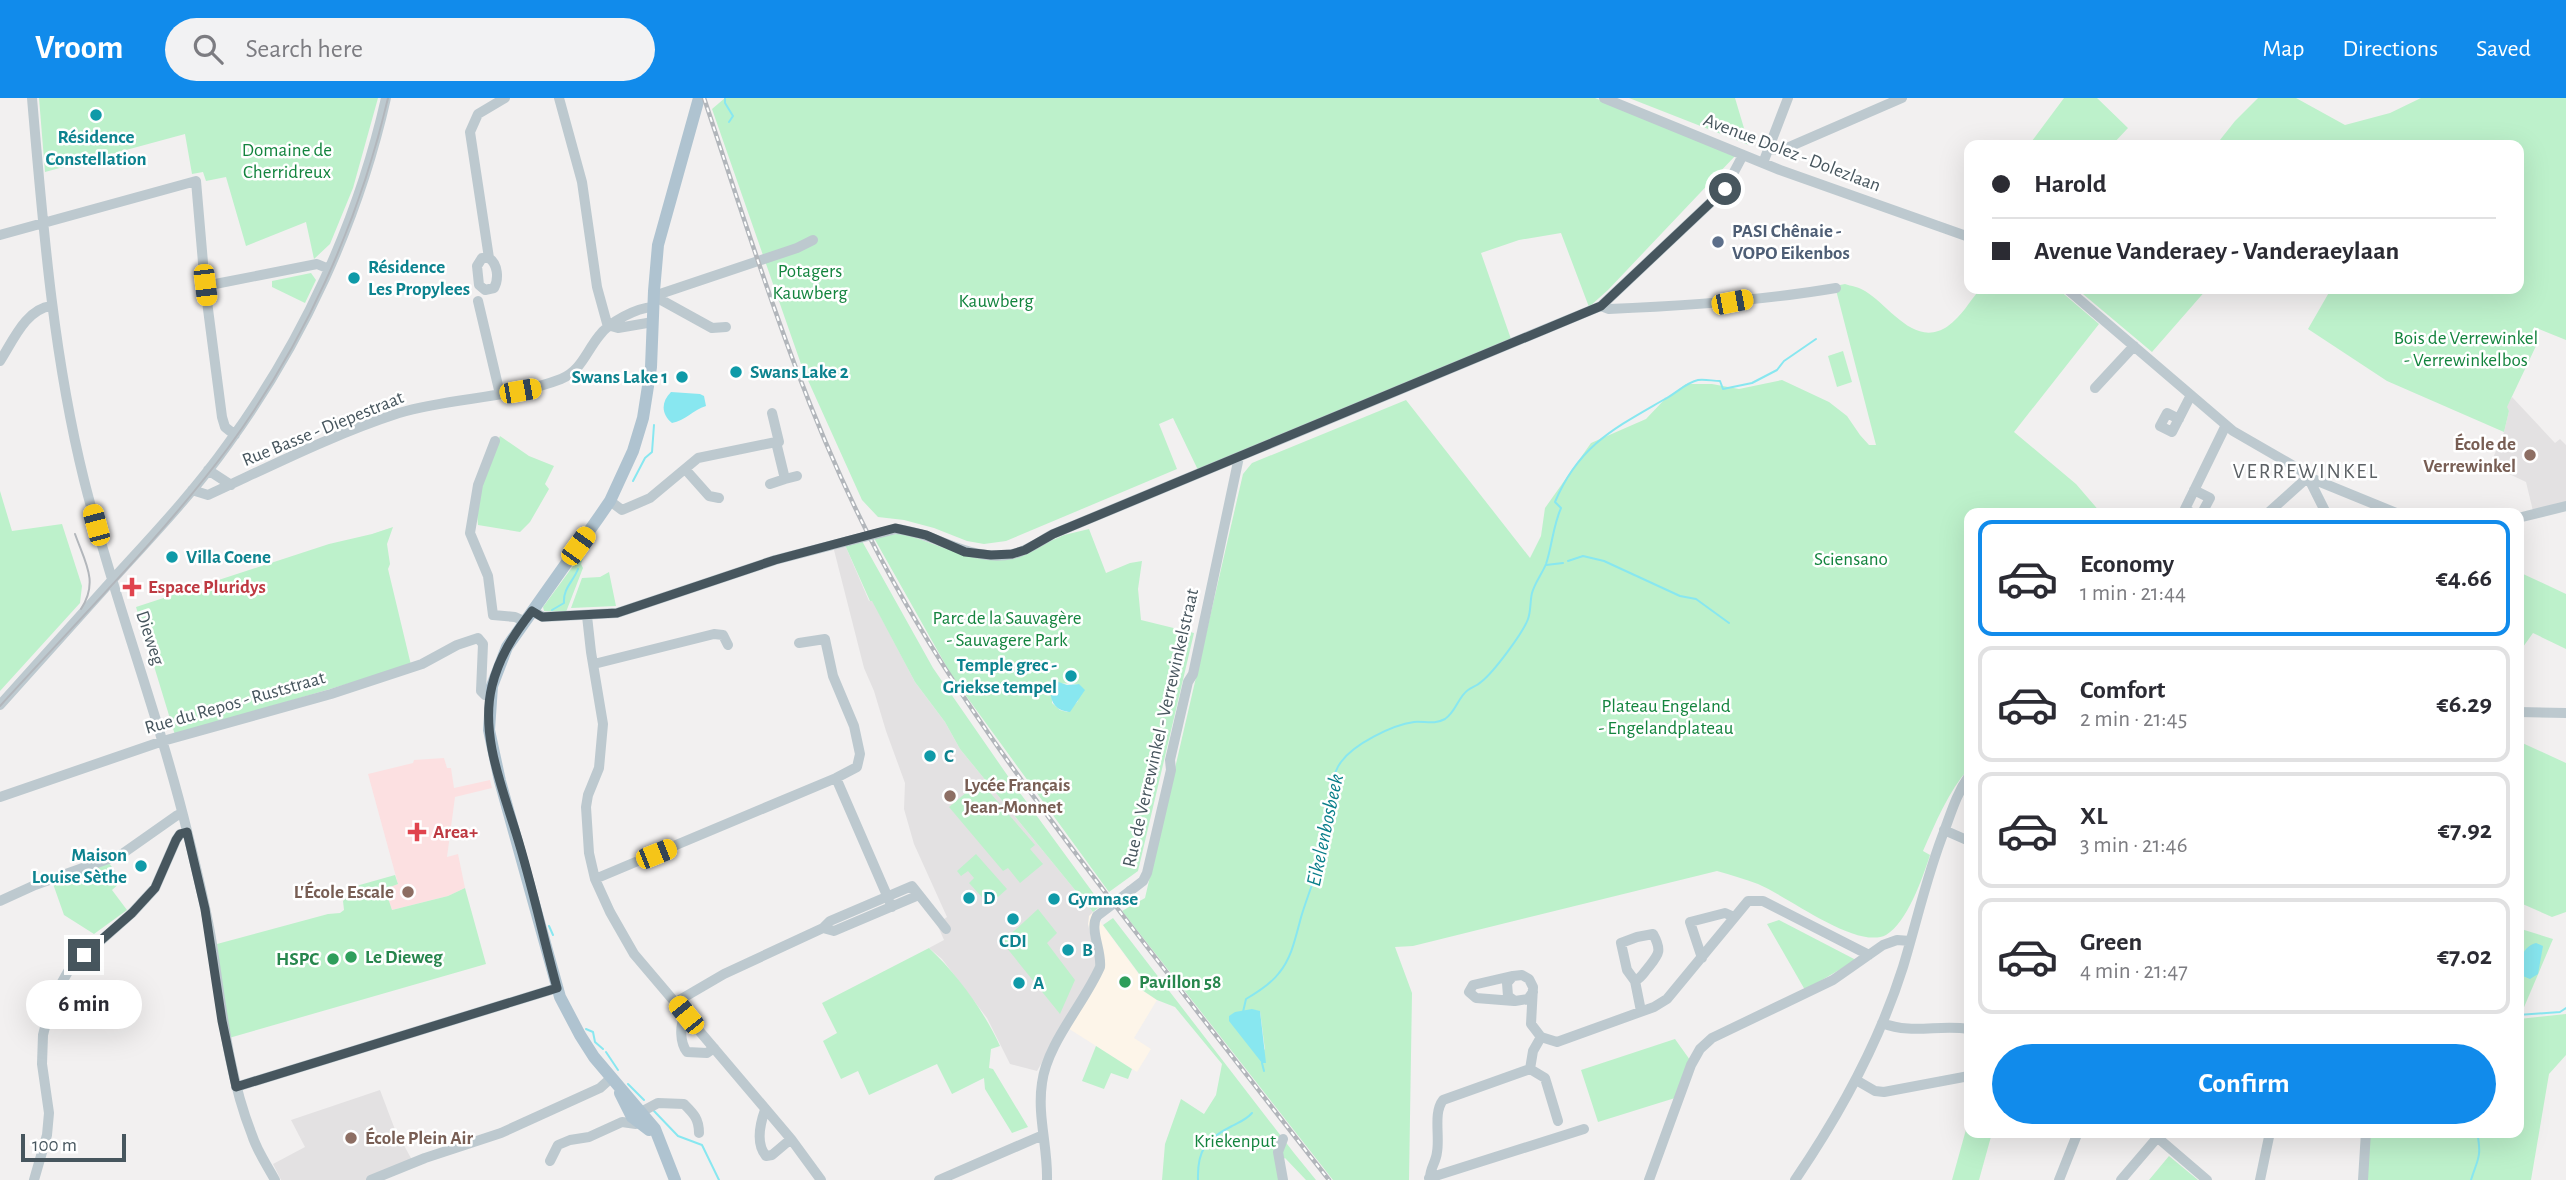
<!DOCTYPE html>
<meta charset="utf-8">
<style>
body{margin:0;font-family:"Alegreya Sans",sans-serif;background:#f2f2f3;color:#2b2b33;height:100vh;display:flex;flex-direction:column;font-size:26px;white-space:nowrap}
*{box-sizing:border-box;margin:0}
p{font-size:23px;color:#7c7c81}
.icon{flex:none;width:38px;height:38px;fill:none;stroke:currentColor;stroke-width:2;stroke-linecap:round;stroke-linejoin:round}
.map{position:relative;flex:1;overflow:hidden}
.sheet{position:absolute;left:1964px;top:410px;width:560px;height:630px;display:flex;flex-direction:column;background:#fff;border-radius:14px;box-shadow:0 7px 28px #0002}
.sheet>*{flex:none}
.banner{position:absolute;left:1964px;top:42px;width:560px;height:154px;border-radius:14px;box-shadow:0 7px 28px #0002;display:grid;align-content:center;height:154px;padding:0 28px;background:#fff}
.scale{position:absolute;left:21px;bottom:18px;width:105px;box-sizing:border-box;padding-left:7px;border:4px solid #47565e;border-top:0;font-size:19px;line-height:24px;white-space:nowrap;color:#47565e;-webkit-text-stroke:5px #fff;paint-order:stroke}
.end{position:absolute;width:32px;height:32px;margin:-16px;border:9px solid #47565e;background:#fff;box-shadow:0 0 0 4px #fff}
.from{border-radius:50%}
.bubble{position:absolute;height:49px;border-radius:24px;background:#fff;box-shadow:0 7px 28px #0002;font-size:23px;font-weight:700;line-height:49px;text-align:center}
.car{position:absolute;width:21px;height:42px;margin:-21px -10px;border-radius:9px;box-shadow:0 0 5px 2px #0007;background:linear-gradient(#f5c518 24%,#345 0 40%,#f5c518 0 76%,#345 0 86%,#f5c518 0)}
.banner b{display:flex;align-items:center;gap:24px;height:66px;font-size:26px}
.banner b+b{border-top:2px solid #e1e1e2}
.banner i{width:18px;height:18px;background:#2b2b33}
ul{padding:12px 0 0;list-style:none}
li{display:flex;align-items:center;gap:21px;height:116px;margin:0 14px 10px;padding:0 14px;border:4px solid #e1e1e2;border-radius:14px}
li div{flex:1}
li b{display:block;font-size:26px}
li em{font-style:normal;font-weight:700}
li.current{border-color:#118beb}
li>.icon{width:63px;height:63px;stroke-width:1.5}
.cta{display:flex;gap:14px;margin-top:auto;padding:14px 28px}
.cta a{flex:1;height:80px;border-radius:42px;background:#118beb;color:#fff;font-size:28px;font-weight:700;line-height:80px;text-align:center}
header{display:flex;align-items:center;gap:42px;box-sizing:border-box;height:98px;padding:0 35px;background:#118beb;color:#fff}
header strong{font-size:33px}
nav{display:flex;gap:38px;margin-inline-start:auto;font-size:24px}
.search{width:490px;height:63px;background:#f2f2f3;display:flex;align-items:center;gap:18px;box-sizing:border-box;padding:0 24px;border-radius:38px;color:#7c7c81;font-size:26px}
.map>svg:first-child{display:block}
.commercial{fill:#fdf5e9}
.education{fill:#e3e1e2}
.medical{fill:#fce0e1}
.green{fill:#bdf1cb;fill-rule:evenodd}
.water{fill:#88e7f0}
.lines{fill:none;stroke-linecap:round;stroke-linejoin:round}
.stream{stroke:#88e7f0;stroke-width:2}
.minor{stroke:#bdc9cf;stroke-width:10}
.major{stroke:#afc3d0;stroke-width:12}
.tram{stroke:#b2b6bb;stroke-width:2}
.rail-casing{stroke:#b2b6bb;stroke-width:4.5}
.rail{stroke:#fff;stroke-width:2;stroke-dasharray:5;stroke-linecap:butt}
.minor-bridge{stroke:#bdc9cf;stroke-width:10}
.route{stroke:#47565e;stroke-width:9}
.culture-dot{fill:#0f9aa8;stroke:#fff;stroke-width:2.5}
.service-dot{fill:#5c6f8a;stroke:#fff;stroke-width:2.5}
.education-dot{fill:#8d6e63;stroke:#fff;stroke-width:2.5}
.health-dot{fill:#e0444e;stroke:#fff;stroke-width:2.5}
.leisure-dot{fill:#2e9e5b;stroke:#fff;stroke-width:2.5}
.labels{text-anchor:middle;dominant-baseline:central;stroke-width:5;stroke-linejoin:round;paint-order:stroke}
.culture-label{font-size:19px;font-weight:bold;fill:#0d838f;stroke:#fff;text-anchor:start}
.park-label{font-size:19px;fill:#13843e;stroke:#fff}
.street-label{font-size:19px;fill:#47565e;stroke:#fff}
.service-label{font-size:19px;font-weight:bold;fill:#4e5e75;stroke:#fff;text-anchor:start}
.education-label{font-size:19px;font-weight:bold;fill:#785e54;stroke:#fff;text-anchor:end}
.health-label{font-size:19px;font-weight:bold;fill:#be3a42;stroke:#fff;text-anchor:start}
.leisure-label{font-size:19px;font-weight:bold;fill:#27864d;stroke:#fff;text-anchor:start}
.neighbourhood-label{font-size:21px;letter-spacing:2px;fill:#5c6165;stroke:#fff}
.water-label{font-size:21px;font-style:italic;fill:#097e8a;stroke:#fff}
</style>
<header>
<strong>Vroom</strong>
<div class="search"><svg class="icon" aria-label="search" viewBox="0 0 24 24"><circle cx="10" cy="10" r="6"/><path d="M15 15l6 6"/></svg>Search here</div>
<nav><a>Map</a><a>Directions</a><a>Saved</a></nav>
</header>
<div class="map">
<svg width="2566" height="1082" viewBox="0 0 2566 1082">
<rect width="100%" height="100%" fill="#f2f0f0"/>
<path class="commercial" d="M1093 814 1143 882 1142 892 1157 902 1134 940 1151 951 1137 974 1063 927 1095 852 1088 826 1089 818Z"/>
<path class="education" d="M2512 299 2555 345 2560 341 2566 347V404L2533 413 2526 384 2490 367 2504 334 2509 313 2506 309Z
M845 447 869 503 872 502 915 584 945 624 960 651 1093 814 1089 818 1088 826 1096 863 1094 873 1037 973 1010 966 987 920 942 861 929 850 944 842 937 826 947 819 914 746 904 711 905 685 886 633 874 593 864 570 834 452Z
M380 992 394 1029 412 1062 368 1082H281L273 1066 305 1049 291 1022Z"/>
<path class="medical" d="M444 660 447 670H451L454 690 490 682 492 690 455 699 447 759 458 756 465 790 448 798 392 812 385 791 398 786 368 676 413 665 414 662Z"/>
<path class="green" d="M39 0H378L353 90 330 146 314 161 306 124 246 148 226 79 206 83 203 74 192 76 185 36 45 74Z
M725 0H1595L1736 57 1608 192 1589 209 1561 135 1519 142 1481 155 1511 241 1198 372 1173 320 1159 326 1177 371 1006 443 984 446 967 443 934 430 904 422 878 419 862 402 802 269 712 11Z
M1629 0H1735L1749 47Z
M2064 0H2097L2128 30 2112 47H2029Z
M2258 0H2296L2345 27 2390 15 2421 0H2566V242L2534 229 2536 248 2507 309 2509 313 2504 334 2387 283 2308 231 2331 191H2518V47H2216L2235 23Z
M311 175 316 182 305 205 272 189V183Z
M1845 186C1851 188 1859 189 1865 193 1890 208 1915 251 1948 228 1961 219 1970 203 1980 191H2058L2099 226 2014 334 2076 386 2101 415H1969V670C1948 694 1936 724 1923 753L1930 757C1923 779 1907 825 1886 837 1857 852 1787 798 1758 786 1745 781 1731 777 1717 773L1413 848 1395 849 1412 895 1409 1082H1333L1122 813 1145 800 1243 376 1252 365 1406 302 1530 460 1541 438 1545 410 1591 345 1646 321 1664 302 1686 286H1712L1739 291 1782 282 1829 304 1847 318 1860 337 1869 347H1876L1835 188ZM1260 913 1265 952 1229 918Z
M2077 191H2207L2152 254Z
M1843 253 1852 284 1837 289 1828 258Z
M500 338 529 358 554 368 545 386 549 391 530 424 520 434 478 427C474 395 487 367 500 338Z
M0 393 12 433 62 426 82 488 80 505 0 593Z
M393 429 387 446 390 466 388 471 411 567 175 637 136 509 329 446 372 436Z
M1089 431 1106 475 1130 465 1142 463 1138 491 1141 522 1194 535 1138 773 1109 794 953 580 874 440 902 435 964 457 987 461 1012 460 1064 437ZM1052 585 1079 586 1078 603 1067 614 1060 612 1052 605Z
M862 443 933 570 1012 684 1102 807 1093 814 960 651 945 624 915 584 872 503H870L845 447Z
M587 449 581 466 583 470 566 514 544 513 543 509Z
M609 474 616 508 571 510 582 480 600 479Z
M2521 475 2566 496V551L2533 535 2518 556V480Z
M2518 643 2566 665V814L2552 819 2518 804Z
M980 683 1035 747 1030 751 1043 766 1020 785 1008 770 1003 773 949 709Z
M976 756 1007 791 989 807 969 785 974 780 968 773 961 778 957 773Z
M109 765 122 783 112 792 127 812 94 836 64 817 52 783Z
M395 777 398 786 385 791 392 812 448 798 465 790 486 866 229 940 217 846 328 816 340 815 344 812 343 803 351 796 349 790Z
M1038 811 1057 835 1047 845 1075 882 1060 916 1002 844Z
M1113 820 1294 1055 1316 1082H1306L1285 1060 1277 1065 1280 1082H1162L1165 1046 1181 1001 1204 1016 1216 997 1222 966 1175 909 1157 902 1142 892 1143 881 1103 827Z
M1779 822 1856 862 1805 892 1767 826Z
M2518 830 2553 841 2519 921 2566 916V957L2549 976 2531 1082H2361L2367 1034H2518Z
M929 850C957 876 984 913 1000 948L991 951 989 970 993 971 1028 1029 1012 1035 985 991 984 980 952 996 937 966 869 997 858 973 841 981 823 943 837 935 822 905Z
M1675 941 1690 962 1675 1000 1598 1024 1581 972Z
M1096 948 1132 971 1128 981 1111 975 1104 991 1082 983Z
M1967 1028 1969 1034 1992 1035 1979 1082H1952Z
M2169 1058 2198 1082H2149Z"/>
<path class="water" d="M671 294 700 296 704 298 706 308C693 312 685 323 672 325 661 316 661 304 671 294Z
M1056 583 1067 587 1079 586 1085 592 1070 614C1053 613 1048 600 1052 585Z
M2536 845 2543 848 2538 876 2530 881 2518 876C2518 864 2523 848 2536 845Z
M1252 911 1260 913 1266 965H1262L1229 923V918L1235 914Z"/>
<g class="lines">
<path class="stream" d="M725 0V5L733 18 729 24
M633 383 645 360 652 354 654 327
M1568 463 1583 458 1604 463 1680 498 1696 501 1729 525
M1546 467 1563 465
M552 512 564 505C563 490 573 484 578 471
M549 828 553 837
M1243 914 1246 901C1258 894 1271 886 1279 875 1293 858 1296 836 1302 816 1312 784 1326 754 1331 720 1333 702 1329 680 1341 664 1354 646 1392 627 1414 624 1425 623 1434 627 1445 621 1456 614 1458 599 1468 592 1472 589 1477 588 1481 584 1493 575 1523 535 1528 521 1531 513 1530 503 1532 495 1535 484 1542 476 1546 466 1552 448 1553 428 1561 410L1555 404C1579 347 1615 330 1665 301 1675 296 1687 284 1698 282 1705 281 1713 283 1720 283L1723 291 1752 285 1777 272 1784 263 1816 241
M2518 917 2560 914 2566 910
M586 931 593 934 595 944 603 951
M606 954 618 972
M1262 965 1264 973
M628 986 644 1002
M654 1013 678 1038 702 1047 719 1082
M1198 1082C1197 1052 1206 1041 1232 1028 1239 1024 1246 1022 1252 1015
M2471 1082C2478 1060 2482 1059 2477 1034"/>
<path class="minor" d="M32 0C43 128 53 257 84 382 114 502 159 617 188 737 197 773 206 809 212 846 222 911 228 976 252 1037 257 1053 267 1067 275 1082
M559 0 582 84 597 189 608 229
M1604 0 1780 72 1969 139
M1768 51 1782 52 1902 0
M1763 65 1788 0
M0 137 196 83 205 188 222 319 225 329 235 337
M489 160H482L477 168 479 187 485 192 494 190C499 181 498 166 489 160L470 34 478 16 505 0
M205 188 317 166 329 171
M2067 191 2233 333 2299 371 2308 379 2396 415
M654 198 797 150 813 142
M654 198 712 230 726 229
M478 203 500 296
M1601 208 1609 211C1687 208 1759 203 1836 190
M611 228 618 230 653 224
M0 263C13 243 26 211 51 208
M2095 290 2134 248
M2179 321 2167 315 2160 328 2172 334 2191 297
M495 343 478 387 470 435 488 478 493 517 515 519 524 523
M685 371 709 398 719 400
M208 372 231 387
M2308 379 2326 415
M785 381 797 378
M770 386 785 381 776 344H779L772 315
M192 392 208 397C271 368 334 336 399 315 452 299 509 301 561 281 581 273 586 254 599 238 609 224 636 210 653 209
M2194 392 2210 400 2202 415
M610 403 622 412 650 400 698 360 776 344
M2192 415 2185 411 2226 327
M2268 415 2308 379
M2518 420 2566 408
M896 431C937 435 970 465 1013 456 1027 453 1040 443 1053 436L1601 208 1725 91 1743 57
M532 513 543 519 617 515 775 462 848 443
M587 518 591 554 603 626 599 670 588 697 586 709 589 755 595 781 610 814 634 856 791 1041 821 1082
M594 566 714 536 723 537 728 547
M0 607C38 565 76 522 114 480 153 437 194 394 228 346 303 243 358 124 386 0
M2518 614 2566 615
M836 680 892 809
M0 699 163 643 331 596 422 566 457 547 478 540 483 546 481 593 485 597 490 598
M1944 732 1969 743
M595 781 836 680 857 669 860 656 854 628 833 578 825 541 799 545
M1130 793 1143 783 1147 775 1171 672 1170 662 1188 584 1193 576 1239 359
M0 803 35 787 122 756 176 718 182 715
M823 830 834 833 919 797
M1702 860 1690 824 1725 815 1734 819
M1512 878 1473 887 1469 894 1476 900 1514 903
M1635 883C1641 880 1643 876 1647 871 1658 857 1663 854 1653 836L1637 839 1621 845 1627 872 1635 883 1641 913
M1533 894 1528 901 1515 903 1508 898 1507 885 1513 878 1522 877 1529 881 1533 889 1531 926 1541 939
M676 904 724 876 823 830 830 823 912 788 946 831
M686 917C679 926 680 945 687 954L707 955 714 950
M1882 925C1913 937 1938 926 1969 931
M1530 971 1533 953 1541 939 1557 944 1654 909 1667 901 1748 803H1763L1869 857
M1856 982 1875 993 1884 994 1969 978
M236 989 557 890
M765 1012C760 1026 756 1046 766 1058L772 1057 791 1041
M641 1014 658 1005 684 1006C694 1016 699 1021 699 1035
M2151 1034 2207 1082
M550 1063 558 1047 570 1042 589 1039 622 1024 636 1026 641 1021
M1429 1080 1584 1031
M34 1082 47 1037 49 1015 42 966 43 937 52 902 70 870 132 815 155 790 176 742 180 736 187 734
M371 1082 425 1060 501 1035 600 990 610 981
M939 1082 1043 1037
M1047 1082C1048 1049 1037 1018 1042 985 1047 945 1084 906 1100 869 1102 853 1089 831 1097 818
M1283 1082 1278 1054 1283 1041
M1430 1082C1429 1071 1436 1065 1437 1054 1440 1038 1433 1015 1443 1002L1530 971 1545 980 1558 1023
M1649 1082 1691 967 1700 951 1712 940 1833 882 1883 847 1897 842 1910 843
M1795 1082C1840 1016 1879 945 1903 869 1917 823 1927 776 1945 731 1952 712 1957 695 1969 678
M2059 1082 2078 1034
M2121 1082 2162 1034
M2260 1082 2270 1034
M2363 1082 2366 1034"/>
<path class="major" d="M620 995 632 1019 649 1032
M675 1082 655 1031 594 959 580 937 560 899 500 683 489 632 492 588 507 549 599 419 610 403 633 353 643 320 651 269 654 193 658 147 699 0"/>
<path class="tram" d="M75 436C85 464 99 484 81 511
M0 608C76 524 161 440 228 350 304 246 359 125 388 0"/>
<g class="rail-casing">
<path id="rail" d="M704 0C756 156 803 315 881 461 946 583 1027 692 1111 802 1183 896 1256 989 1329 1082"/>
</g>
<use href="#rail" class="rail"/>
<path class="minor-bridge" d="M848 443 896 431
M1097 818 1130 793"/>
</g>
<g class="lines">
<path class="route" d="M84 857 132 815 155 790 176 742 180 736 187 734 205 811 222 923 236 989 557 890C543 839 532 786 516 735 502 689 480 636 492 588 499 559 514 536 532 513L542 519 617 515 775 462 895 430 926 437 965 454 991 457 1012 456 1025 452 1053 436 1601 208 1725 91"/>
</g>
<g class="culture-dot">
<circle cx="96" cy="17" r="7"/>
<circle cx="354" cy="180" r="7"/>
<circle cx="736" cy="274" r="7"/>
<circle cx="682" cy="279" r="7"/>
<circle cx="172" cy="459" r="7"/>
<circle cx="1071" cy="578" r="7"/>
<circle cx="930" cy="658" r="7"/>
<circle cx="141" cy="768" r="7"/>
<circle cx="969" cy="800" r="7"/>
<circle cx="1054" cy="801" r="7"/>
<circle cx="1013" cy="821" r="7"/>
<circle cx="1068" cy="852" r="7"/>
<circle cx="1019" cy="885" r="7"/>
</g>
<circle class="service-dot" cx="1718" cy="144" r="7"/>
<g class="education-dot">
<circle cx="2530" cy="357" r="7"/>
<circle cx="950" cy="698" r="7"/>
<circle cx="408" cy="794" r="7"/>
<circle cx="351" cy="1040" r="7"/>
</g>
<g class="health-dot">
<path d="M128.5 478.5h7v7h7v7h-7v7h-7v-7h-7v-7h7z"/>
<path d="M413.5 723.5h7v7h7v7h-7v7h-7v-7h-7v-7h7z"/>
</g>
<g class="leisure-dot">
<circle cx="351" cy="859" r="7"/>
<circle cx="333" cy="861" r="7"/>
<circle cx="1125" cy="884" r="7"/>
</g>
<g class="labels">
<g class="culture-label">
<text x="96" y="39" text-anchor="middle">Résidence<tspan x="96" dy="22">Constellation</tspan></text>
<text x="368" y="169">Résidence<tspan x="368" dy="22">Les Propylees</tspan></text>
<text x="750" y="274">Swans Lake 2</text>
<text x="668" y="279" text-anchor="end">Swans Lake 1</text>
<text x="186" y="459">Villa Coene</text>
<text x="1057" y="567" text-anchor="end">Temple grec -<tspan x="1057" dy="22">Griekse tempel</tspan></text>
<text x="944" y="658">C</text>
<text x="127" y="757" text-anchor="end">Maison<tspan x="127" dy="22">Louise Sèthe</tspan></text>
<text x="983" y="800">D</text>
<text x="1068" y="801">Gymnase</text>
<text x="1013" y="843" text-anchor="middle">CDI</text>
<text x="1082" y="852">B</text>
<text x="1033" y="885">A</text>
</g>
<g class="park-label">
<text x="287" y="52">Domaine de<tspan x="287" dy="22">Cherridreux</tspan></text>
<text x="810" y="173">Potagers<tspan x="810" dy="22">Kauwberg</tspan></text>
<text x="996" y="203">Kauwberg</text>
<text x="2466" y="240">Bois de Verrewinkel<tspan x="2466" dy="22">- Verrewinkelbos</tspan></text>
<text x="1851" y="461">Sciensano</text>
<text x="1007" y="520">Parc de la Sauvagère<tspan x="1007" dy="22">- Sauvagere Park</tspan></text>
<text x="1666" y="608">Plateau Engeland<tspan x="1666" dy="22">- Engelandplateau</tspan></text>
<text x="1235" y="1043">Kriekenput</text>
</g>
<g class="street-label">
<text transform="translate(1792 55) rotate(21)">Avenue Dolez - Dolezlaan</text>
<text transform="translate(323 331) rotate(-22)">Rue Basse - Diepestraat</text>
<text transform="translate(150 540) rotate(72)">Dieweg</text>
<text transform="translate(235 605) rotate(-16)">Rue du Repos - Ruststraat</text>
<text transform="translate(1161 630) rotate(-77)">Rue de Verrewinkel - Verrewinkelstraat</text>
</g>
<g class="service-label">
<text x="1732" y="133">PASI Chênaie -<tspan x="1732" dy="22">VOPO Eikenbos</tspan></text>
</g>
<g class="education-label">
<text x="2516" y="346">École de<tspan x="2516" dy="22">Verrewinkel</tspan></text>
<text x="964" y="687" text-anchor="start">Lycée Français<tspan x="964" dy="22">Jean-Monnet</tspan></text>
<text x="394" y="794">L'École Escale</text>
<text x="365" y="1040" text-anchor="start">École Plein Air</text>
</g>
<g class="health-label">
<text x="148" y="489">Espace Pluridys</text>
<text x="433" y="734">Area+</text>
</g>
<g class="leisure-label">
<text x="365" y="859">Le Dieweg</text>
<text x="319" y="861" text-anchor="end">HSPC</text>
<text x="1139" y="884">Pavillon 58</text>
</g>
<g class="neighbourhood-label">
<text x="2306" y="373">VERREWINKEL</text>
</g>
<g class="water-label">
<text transform="translate(1325 732) rotate(-78)">Eikelenbosbeek</text>
</g>
</g>
</svg>
<div class="scale">100 m</div>
<i class="end from" style="left:1725px;top:91px"></i>
<i class="end" style="left:84px;top:857px"></i>
<div class="bubble" style="left:26px;top:882px;width:116px">6 min</div>
<i class="car" style="left:205px;top:187px;rotate:173deg"></i>
<i class="car" style="left:1732px;top:204px;rotate:79deg"></i>
<i class="car" style="left:520px;top:293px;rotate:80deg"></i>
<i class="car" style="left:96px;top:427px;rotate:345deg"></i>
<i class="car" style="left:578px;top:448px;rotate:36deg"></i>
<i class="car" style="left:656px;top:756px;rotate:68deg"></i>
<i class="car" style="left:686px;top:917px;rotate:321deg"></i>
<div class="banner">
<b><i class="from"></i>Harold</b>
<b><i></i>Avenue Vanderaey - Vanderaeylaan</b>
</div>
<section class="sheet">
<ul>
<li class="current"><svg class="icon" aria-label="car" viewBox="0 0 24 24"><path d="M5 17H2v-5l4-1 3-4h7l3 4 3 1v5h-3M9 17h6M6 11h13"/><circle cx="7" cy="17" r="2"/><circle cx="17" cy="17" r="2"/></svg><div><b>Economy</b><p>1 min · 21:44</p></div><em>€4.66</em></li>
<li><svg class="icon" aria-label="car" viewBox="0 0 24 24"><path d="M5 17H2v-5l4-1 3-4h7l3 4 3 1v5h-3M9 17h6M6 11h13"/><circle cx="7" cy="17" r="2"/><circle cx="17" cy="17" r="2"/></svg><div><b>Comfort</b><p>2 min · 21:45</p></div><em>€6.29</em></li>
<li><svg class="icon" aria-label="car" viewBox="0 0 24 24"><path d="M5 17H2v-5l4-1 3-4h7l3 4 3 1v5h-3M9 17h6M6 11h13"/><circle cx="7" cy="17" r="2"/><circle cx="17" cy="17" r="2"/></svg><div><b>XL</b><p>3 min · 21:46</p></div><em>€7.92</em></li>
<li><svg class="icon" aria-label="car" viewBox="0 0 24 24"><path d="M5 17H2v-5l4-1 3-4h7l3 4 3 1v5h-3M9 17h6M6 11h13"/><circle cx="7" cy="17" r="2"/><circle cx="17" cy="17" r="2"/></svg><div><b>Green</b><p>4 min · 21:47</p></div><em>€7.02</em></li>
</ul>
<div class="cta"><a>Confirm</a></div>
</section>
</div>
